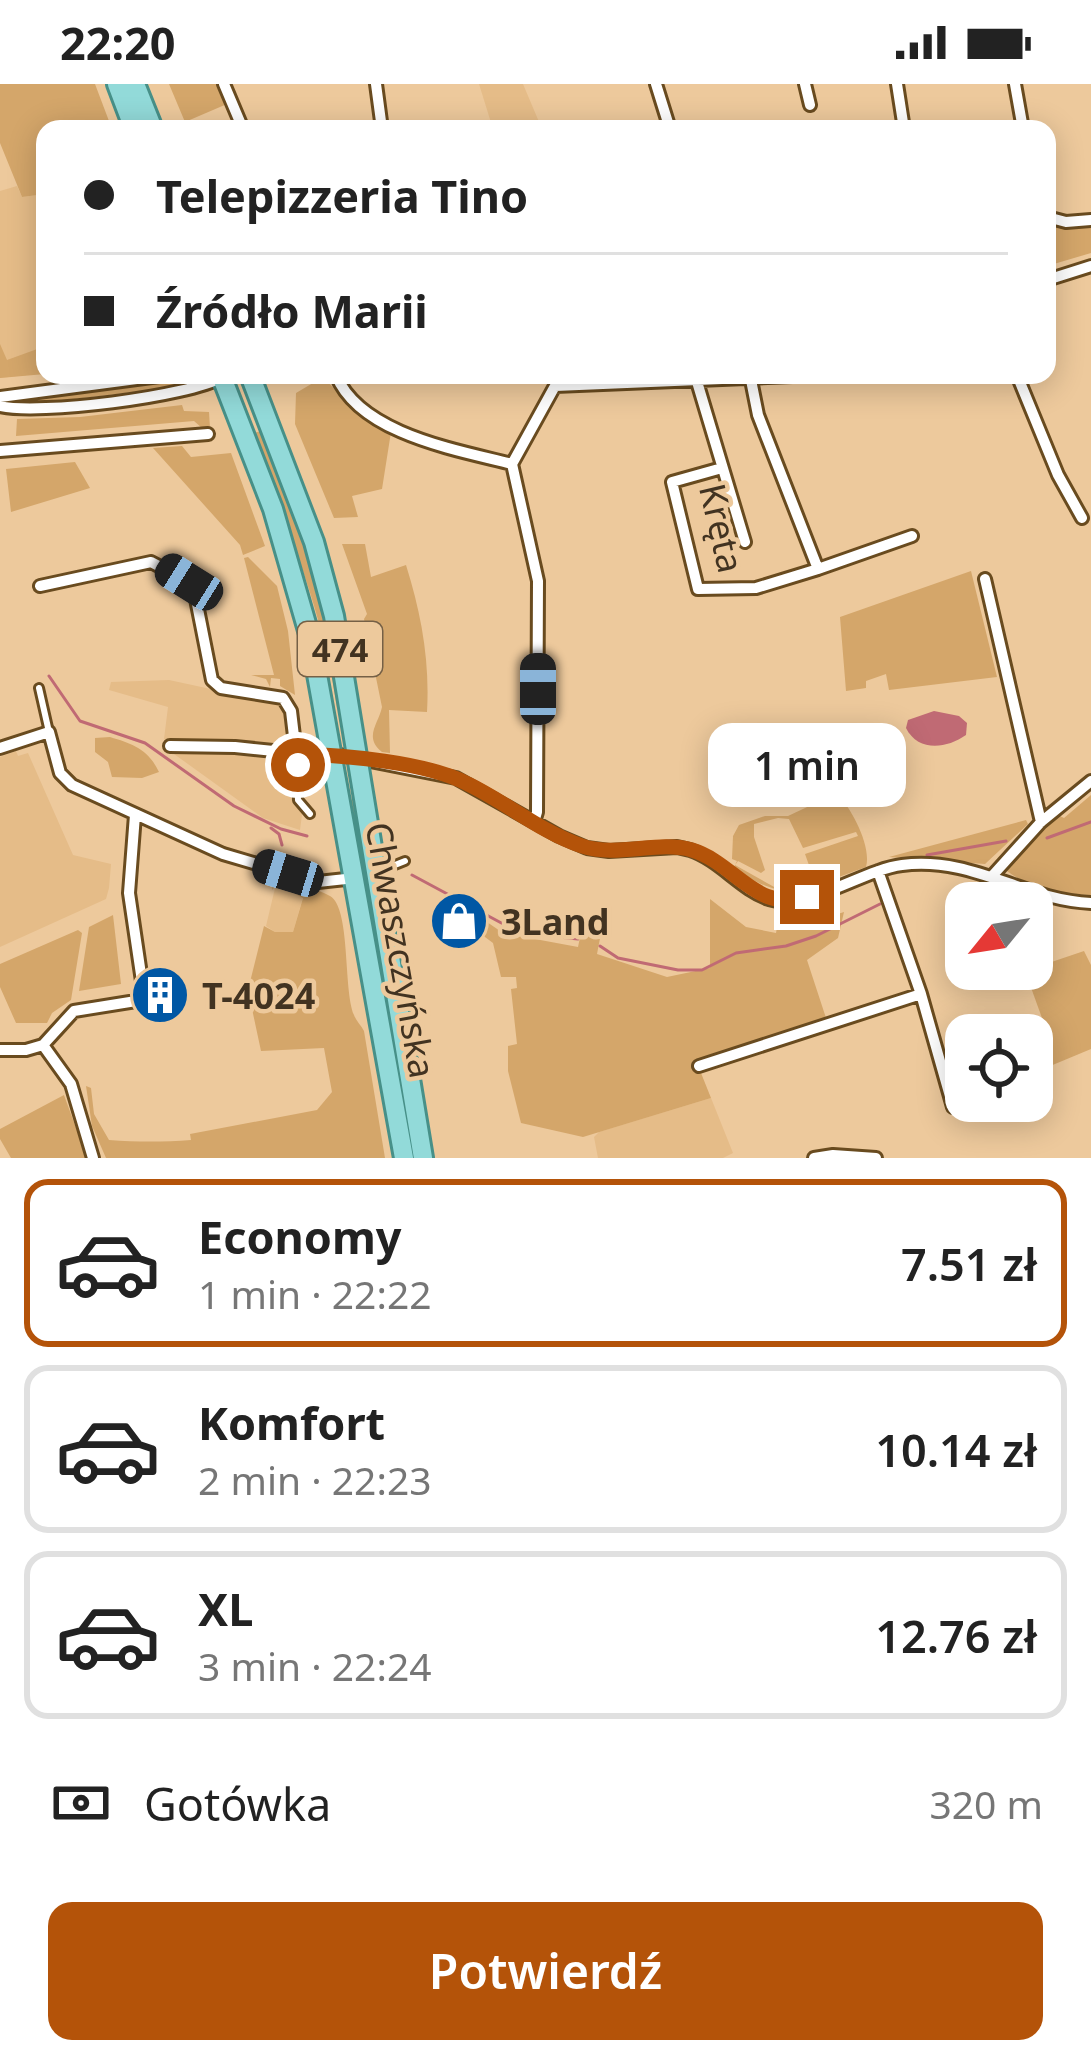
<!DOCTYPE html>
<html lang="pl">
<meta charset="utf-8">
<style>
body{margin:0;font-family:"Noto Sans",sans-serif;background:#f2f2f2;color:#222;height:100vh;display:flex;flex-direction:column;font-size:45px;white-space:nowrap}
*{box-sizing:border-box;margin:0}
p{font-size:39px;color:#767676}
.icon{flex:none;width:66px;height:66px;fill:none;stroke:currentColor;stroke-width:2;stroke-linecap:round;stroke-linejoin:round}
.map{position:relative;height:1074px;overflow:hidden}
.panel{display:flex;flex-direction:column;background:#fff;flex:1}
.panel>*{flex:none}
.guide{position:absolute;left:36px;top:36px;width:1020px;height:264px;border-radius:24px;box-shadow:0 6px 30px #0003;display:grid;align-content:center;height:264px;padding:0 48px;background:#fff}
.needle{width:78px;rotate:240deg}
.controls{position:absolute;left:945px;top:798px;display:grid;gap:24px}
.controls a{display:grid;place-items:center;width:108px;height:108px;border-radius:24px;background:#fff;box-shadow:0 6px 30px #0003;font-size:60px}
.end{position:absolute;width:54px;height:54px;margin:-27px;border:15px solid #b45309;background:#fff;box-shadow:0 0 0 6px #fff}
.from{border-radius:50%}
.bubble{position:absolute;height:84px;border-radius:24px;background:#fff;box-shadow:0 6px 30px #0003;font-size:39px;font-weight:600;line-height:84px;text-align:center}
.car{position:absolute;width:36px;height:72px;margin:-36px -18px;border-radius:15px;box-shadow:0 0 9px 3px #0007;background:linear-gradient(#222 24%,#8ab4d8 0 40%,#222 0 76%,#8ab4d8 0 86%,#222 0)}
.guide b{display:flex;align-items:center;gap:42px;height:114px;font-size:45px}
.guide b+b{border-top:3px solid #e0e0e0}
.guide i{width:30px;height:30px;background:#222}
ul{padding:21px 0 0;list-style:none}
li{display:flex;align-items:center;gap:36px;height:168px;margin:0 24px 18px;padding:0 24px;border:6px solid #e0e0e0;border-radius:24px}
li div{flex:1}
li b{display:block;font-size:45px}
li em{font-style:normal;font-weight:600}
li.active{border-color:#b45309}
li>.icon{width:108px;height:108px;stroke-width:1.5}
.pay{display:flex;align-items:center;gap:30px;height:132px;padding:0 48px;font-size:45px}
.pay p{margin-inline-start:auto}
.cta{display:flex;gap:24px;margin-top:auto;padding:24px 48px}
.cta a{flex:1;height:138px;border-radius:24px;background:#b45309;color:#fff;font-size:48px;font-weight:600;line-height:138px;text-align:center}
.status{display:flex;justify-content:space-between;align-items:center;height:84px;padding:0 60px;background:#fff;direction:ltr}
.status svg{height:33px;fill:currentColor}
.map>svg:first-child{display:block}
.built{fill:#e5bc88}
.green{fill:#d4a66a;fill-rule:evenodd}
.water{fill:#c06a74}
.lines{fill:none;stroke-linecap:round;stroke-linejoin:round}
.stream{stroke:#c06a74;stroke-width:3}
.service-casing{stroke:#694b1f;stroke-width:12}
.minor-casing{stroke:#694b1f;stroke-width:16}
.primary-casing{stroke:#479088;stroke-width:24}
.service{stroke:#fff;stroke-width:6}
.minor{stroke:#fff;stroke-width:10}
.primary{stroke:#92dad9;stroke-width:18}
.route{stroke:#b45309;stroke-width:15}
.labels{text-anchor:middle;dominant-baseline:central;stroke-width:9;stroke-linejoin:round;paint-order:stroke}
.shield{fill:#edc99c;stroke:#756046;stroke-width:3}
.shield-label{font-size:33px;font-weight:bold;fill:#423321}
.street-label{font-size:36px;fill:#423321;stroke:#edc99c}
.poi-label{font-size:36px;font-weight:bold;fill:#423321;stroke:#edc99c;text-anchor:start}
</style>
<div class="status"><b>22:20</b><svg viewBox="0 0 49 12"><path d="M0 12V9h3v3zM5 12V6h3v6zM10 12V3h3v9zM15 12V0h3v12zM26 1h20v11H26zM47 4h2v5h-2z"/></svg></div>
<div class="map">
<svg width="1091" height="1074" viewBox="0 0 1091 1074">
<rect width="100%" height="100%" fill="#edc99c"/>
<path class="built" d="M479 0H523L542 45H493Z
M17 102 22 113 45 110V289L0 294V107Z
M169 596 285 621 292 659 168 658 164 655 168 623 109 606 111 598Z
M199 664 287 674 303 723 300 746 263 734 174 670Z
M16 667 18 672 28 669 73 771 111 780 109 804 106 815 0 863V673Z
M276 800 303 813 293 848H275L266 842Z
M711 1014 733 1069 723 1074H598L594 1053 599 1048Z"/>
<path class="green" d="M0 0H95L112 45H45V110L22 113 0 59Z
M169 0H218L227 20 185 38Z
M1050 139 1078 144 1091 141V169L1047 182Z
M0 260 7 276 40 264 45 290 0 294Z
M189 293 192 301 16 322 15 315Z
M318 296 327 297 351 323 391 348 382 405 352 412 358 433 334 434 295 340 296 309Z
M182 321 184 327 209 328 210 344H202L194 337 16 352 17 335 80 333Z
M261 347 317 487 343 623 337 624C324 530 286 438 251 350Z
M182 362 191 373 231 369 265 462 243 471 240 461 153 364Z
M75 378 90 404 11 428 6 385Z
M342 460H365L371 493 406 481C421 529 430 576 427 628L389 626 390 669 382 668C363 653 379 639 382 623L364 535 367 530Z
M248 473 277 502 288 547 295 611 280 602V595L271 594 270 603 266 595 251 591H274L244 474Z
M971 487 997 593 889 606 886 590 866 597V604L846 607 840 533Z
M110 653C133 660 148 665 159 688L142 694 112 693 108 678 95 668V654Z
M837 709C851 724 872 762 866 783 808 803 788 824 734 783L737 777 732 775 733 752 739 741 765 732H788ZM778 734 789 735 803 764 856 748 858 752 805 770 810 784 805 792 776 804 735 781 738 777 761 789 765 786 754 753V740Z
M1091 711V811C1063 810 1030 805 1007 787L1009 778 1058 731 1064 734Z
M353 715C373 835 396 954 416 1074H412L348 716Z
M1026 736 1028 740 985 780 889 773Z
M275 795C291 800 315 803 330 812 351 824 343 905 354 931 356 937 361 941 364 947L385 1074H106L92 1042 86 1002 91 1004 94 1030 109 1056C137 1058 164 1058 191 1056L190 1050 317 1026 332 1008 324 964 261 967 248 906 264 842 275 848H293L303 814 277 800 272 806Z
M710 815 746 843 776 849 777 843 802 841 844 828 838 854 807 876 826 934 697 979 711 1014 583 1053 521 1039 508 987V962L517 960 511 905 517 904 516 893H501L493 859 481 850 484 836 503 849 578 863 582 844 601 849 597 870 667 893 710 884Z
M113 831 121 900 79 907 89 843Z
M78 846 82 849 71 916 52 929 47 939H16L0 903V880Z
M1084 867 1091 881V965L1043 985 1025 941 1042 934 1025 887Z
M64 1011 87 1074H11L0 1055V1045Z"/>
<path class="water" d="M934 627 959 632 967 639 966 651C946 665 918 668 906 644L908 636Z"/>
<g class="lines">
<path class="stream" d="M49 592 80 637 145 659 234 722 281 745 307 752
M271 744 279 750 282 761
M1047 754 1091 738
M927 771 1006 757
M412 791 520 849 578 855
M600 862 618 874 678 886H702L736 869 786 862 816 852 880 820"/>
<g class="service-casing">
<path id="service" d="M39 604 49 648
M296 669 298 716 310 730
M390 783 405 777"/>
</g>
<g class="minor-casing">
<path id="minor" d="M224 0 243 45
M376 0 382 45
M656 0 670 45
M805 0 810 21
M897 0 904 45
M1015 0 1023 45
M1047 133 1066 138 1091 136
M1047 196 1091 182
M336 291C360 350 457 366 512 380
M695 291 745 458
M750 291 758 331 818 485 912 452
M1017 291 1058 391 1082 434
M217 292 268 291
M555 302 817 291
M0 313 167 291
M0 322C38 331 188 313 222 293
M0 367 208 350
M722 384 672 398 698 505 756 504 818 485
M985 495 1041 738
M40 502 151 478 189 498 194 505 212 596 221 604 283 614 291 627 296 669
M170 662 235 663 303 670 320 667 456 694 559 752 587 764 609 767 677 763 690 766C720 776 740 805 769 815 808 827 862 786 902 781 974 772 1023 816 1091 819
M0 664 49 648 60 689 72 701 223 770 318 798 355 794
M534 738 537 728 538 497 512 380 555 302
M878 787 921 910 953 1023
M993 791 1041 738 1091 697
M43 961 71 1000 93 1074
M0 966H26L43 961 74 927 136 917 143 904 129 809 135 731
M699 982 921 910
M814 1074 833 1071 876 1074"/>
</g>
<g class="primary-casing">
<path id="primary" d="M117 0 134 45
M135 0 153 45
M221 291 273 425 311 557 404 1074
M250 291 314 458 334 532 423 1074"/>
</g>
<use href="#service" class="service"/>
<use href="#minor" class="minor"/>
<use href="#primary" class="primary"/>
</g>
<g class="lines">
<path class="route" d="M298 681 296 670C343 671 427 678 468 700 507 719 541 748 582 762 618 774 657 756 692 766 735 779 757 830 807 813"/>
</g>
<defs>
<g id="shop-disc" transform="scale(3)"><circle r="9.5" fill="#0057a4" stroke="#edc99c"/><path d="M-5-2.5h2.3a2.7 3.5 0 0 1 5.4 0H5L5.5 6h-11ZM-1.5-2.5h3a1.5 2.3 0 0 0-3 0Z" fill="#fff"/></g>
<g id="building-disc" transform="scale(3)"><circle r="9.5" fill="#0057a4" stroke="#edc99c"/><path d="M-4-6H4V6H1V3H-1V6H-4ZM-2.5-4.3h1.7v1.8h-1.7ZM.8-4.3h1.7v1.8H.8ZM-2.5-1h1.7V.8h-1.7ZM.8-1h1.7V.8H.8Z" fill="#fff"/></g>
</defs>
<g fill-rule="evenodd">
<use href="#shop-disc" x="459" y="837"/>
<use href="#building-disc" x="160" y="911"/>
</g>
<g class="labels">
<rect class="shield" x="298" y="538" width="84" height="54" rx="9"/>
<g class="shield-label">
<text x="340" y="565">474</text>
</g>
<g class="street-label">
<text transform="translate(722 444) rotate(77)">Kręta</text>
<text transform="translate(401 866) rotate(80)">Chwaszczyńska</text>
</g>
<g class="poi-label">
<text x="501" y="837">3Land</text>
<text x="202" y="911">T-4024</text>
</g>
</g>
</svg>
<div class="controls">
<a><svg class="needle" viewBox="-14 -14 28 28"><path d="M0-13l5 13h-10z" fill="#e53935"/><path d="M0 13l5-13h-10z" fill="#767676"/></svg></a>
<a><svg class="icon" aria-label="locate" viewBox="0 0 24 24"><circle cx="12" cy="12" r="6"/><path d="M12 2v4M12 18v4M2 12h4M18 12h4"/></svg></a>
</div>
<i class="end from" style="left:298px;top:681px"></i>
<i class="end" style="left:807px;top:813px"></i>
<div class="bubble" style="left:708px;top:639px;width:198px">1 min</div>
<i class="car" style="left:189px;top:498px;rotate:302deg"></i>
<i class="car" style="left:538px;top:605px;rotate:0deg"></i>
<i class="car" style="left:288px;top:789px;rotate:287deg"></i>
<div class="guide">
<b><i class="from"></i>Telepizzeria Tino</b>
<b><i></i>Źródło Marii</b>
</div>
</div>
<section class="panel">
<ul>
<li class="active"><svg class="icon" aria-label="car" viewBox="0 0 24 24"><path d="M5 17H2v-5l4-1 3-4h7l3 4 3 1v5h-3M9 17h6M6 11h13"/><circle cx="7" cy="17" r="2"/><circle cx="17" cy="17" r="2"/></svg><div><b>Economy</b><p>1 min · 22:22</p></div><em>7.51 zł</em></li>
<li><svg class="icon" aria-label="car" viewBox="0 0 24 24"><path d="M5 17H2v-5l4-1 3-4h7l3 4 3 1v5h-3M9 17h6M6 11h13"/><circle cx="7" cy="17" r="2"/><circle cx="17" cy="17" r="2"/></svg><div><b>Komfort</b><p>2 min · 22:23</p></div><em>10.14 zł</em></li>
<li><svg class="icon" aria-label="car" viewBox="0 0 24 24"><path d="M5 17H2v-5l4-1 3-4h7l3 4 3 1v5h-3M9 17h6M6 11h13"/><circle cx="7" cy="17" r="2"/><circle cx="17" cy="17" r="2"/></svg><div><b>XL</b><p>3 min · 22:24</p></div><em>12.76 zł</em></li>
</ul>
<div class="pay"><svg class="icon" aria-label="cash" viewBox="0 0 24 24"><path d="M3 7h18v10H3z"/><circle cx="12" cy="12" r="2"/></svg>Gotówka<p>320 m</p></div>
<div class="cta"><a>Potwierdź</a></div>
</section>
